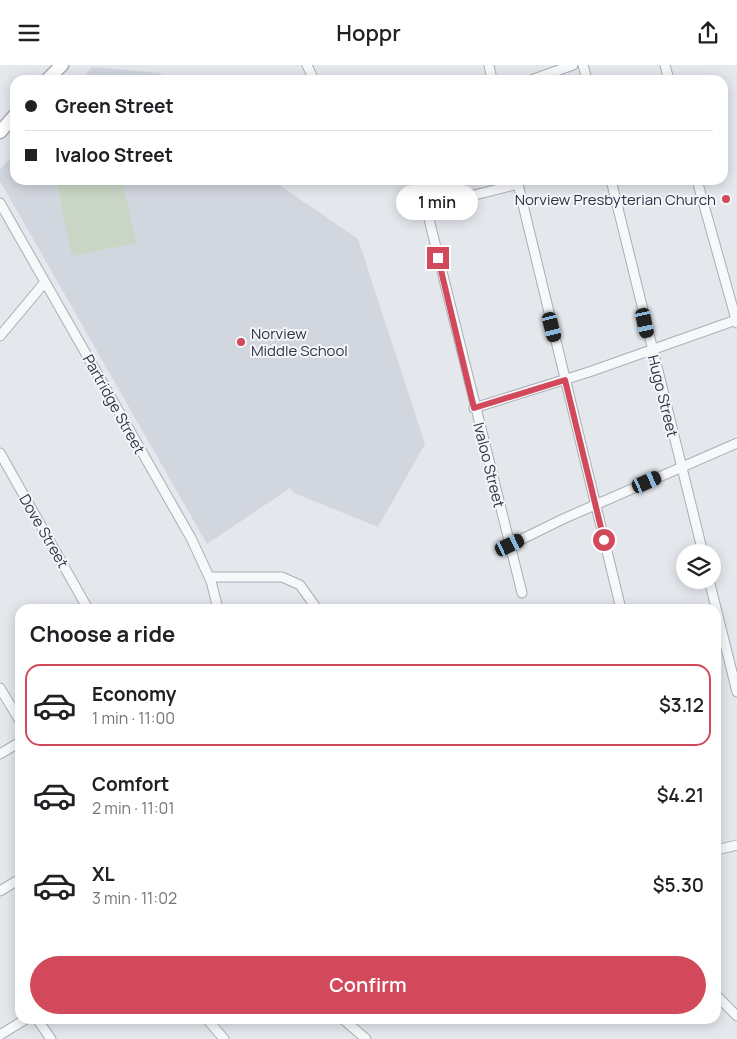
<!DOCTYPE html>
<meta charset="utf-8">
<style>
body{margin:0;font-family:Manrope,sans-serif;background:#f6f6f6;color:#202124;height:100vh;display:flex;flex-direction:column;font-size:19px;white-space:nowrap}
*{box-sizing:border-box;margin:0}
p{font-size:16px;color:#757577}
.icon{flex:none;width:28px;height:28px;fill:none;stroke:currentColor;stroke-width:2;stroke-linecap:round;stroke-linejoin:round}
.map{position:relative;flex:1;overflow:hidden}
.details{position:absolute;left:15px;top:539px;width:706px;height:420px;display:flex;flex-direction:column;background:#fff;border-radius:15px;box-shadow:0 2px 12px #0003}
.details>*{flex:none}
.banner{position:absolute;left:10px;top:10px;width:718px;height:110px;border-radius:15px;box-shadow:0 2px 12px #0003;display:grid;align-content:center;height:110px;padding:0 15px;background:#fff}
.tools{position:absolute;left:676px;top:479px;display:grid;gap:10px}
.tools a{display:grid;place-items:center;width:45px;height:45px;border-radius:50%;background:#fff;box-shadow:0 2px 12px #0003;font-size:25px}
.end{position:absolute;width:22px;height:22px;margin:-11px;border:6px solid #d1495b;background:#fff;box-shadow:0 0 0 2px #fff}
.from{border-radius:50%}
.bubble{position:absolute;height:35px;border-radius:18px;background:#fff;box-shadow:0 2px 12px #0003;font-size:16px;font-weight:600;line-height:35px;text-align:center}
.car{position:absolute;width:15px;height:30px;margin:-15px -8px;border-radius:6px;box-shadow:0 0 4px 1px #0007;background:linear-gradient(#222 24%,#8ab4d8 0 40%,#222 0 76%,#8ab4d8 0 86%,#222 0)}
.banner b{display:flex;align-items:center;gap:18px;height:48px;font-size:19px}
.banner b+b{border-top:1px solid #e0e0e0}
.banner i{width:12px;height:12px;background:#202124}
ul{padding:0;list-style:none}
li{display:flex;align-items:center;gap:15px;height:82px;margin:0 10px 8px;padding:0 5px;border:2px solid transparent;border-radius:15px}
li div{flex:1}
li b{display:block;font-size:19px}
li em{font-style:normal;font-weight:600}
li.on{border-color:#d1495b}
li>.icon{width:45px;height:45px;stroke-width:1.5}
h2{padding:0 15px;font-size:22px;line-height:60px}
.cta{display:flex;gap:10px;margin-top:auto;padding:10px 15px}
.cta a{flex:1;height:58px;border-radius:30px;background:#d1495b;color:#fff;font-size:20px;font-weight:600;line-height:58px;text-align:center}
header{display:flex;justify-content:space-between;align-items:center;height:65px;padding:0 15px;background:#fff;font-size:22px;font-weight:600}
.map>svg:first-child{display:block}
.built{fill:#d2d6de}
.green{fill:#c9d6c5}
.lines{fill:none;stroke-linecap:round;stroke-linejoin:round}
.minor-casing{stroke:#a9aeb7;stroke-width:11}
.secondary-casing{stroke:#a9aeb7;stroke-width:15}
.minor{stroke:#f7f8fa;stroke-width:9}
.secondary{stroke:#fff;stroke-width:12}
.route{stroke:#d1495b;stroke-width:6}
.poi-dot{fill:#d1495b;stroke:#f4f6f9;stroke-width:2}
.labels{text-anchor:middle;dominant-baseline:central;stroke-width:4;stroke-linejoin:round;paint-order:stroke}
.poi-label{font-size:15px;fill:#2b3445;stroke:#f4f6f9;text-anchor:end}
.street-label{font-size:15px;fill:#2b3445;stroke:#f4f6f9}
</style>
<header><svg class="icon" aria-label="menu" viewBox="0 0 24 24"><path d="M4 6h16M4 12h16M4 18h16"/></svg>Hoppr<svg class="icon" aria-label="share" viewBox="0 0 24 24"><path d="M12 15V3M7 8l5-5 5 5M5 13v7h14v-7"/></svg></header>
<div class="map">
<svg width="737" height="974" viewBox="0 0 737 974">
<rect width="100%" height="100%" fill="#e4e7ec"/>
<path class="built" d="M92 2 160 8 167 15H80Z
M15 88V115H272L358 174 425 379 378 462 294 428 290 423 207 479 0 116V104Z"/>
<path class="green" d="M56 115H122L136 178 72 191Z"/>
<g class="lines">
<g class="minor-casing">
<path id="minor" d="M307 0 314 15
M489 0 492 15
M583 0 587 15
M665 0 669 15
M531 15 573 0
M517 115 621 544
M611 115 703 488
M697 115 737 258
M422 126 522 528
M0 138 191 473 211 516 218 544
M427 142 518 119
M0 271 45 217
M474 343 589 307 736 255
M0 388 88 544
M510 480 563 454 737 378
M210 512H282L300 520 317 544
M709 515 737 627
M0 623 20 656
M0 689 20 677
M716 785 737 780
M0 826 20 814
M716 930 737 951
M37 954 51 974
M207 954 224 974
M343 954 366 974
M0 970 26 954"/>
</g>
<g class="secondary-casing">
<path id="secondary" d="M47 15 62 0
M0 67 15 50"/>
</g>
<use href="#minor" class="minor"/>
<use href="#secondary" class="secondary"/>
</g>
<g class="lines">
<path class="route" d="M438 193 474 343 565 315 604 475"/>
</g>
<g class="poi-dot">
<circle cx="726" cy="134" r="5"/>
<circle cx="241" cy="277" r="5"/>
</g>
<g class="labels">
<g class="poi-label">
<text x="716" y="134">Norview Presbyterian Church</text>
<text x="251" y="268" text-anchor="start">Norview<tspan x="251" dy="17">Middle School</tspan></text>
</g>
<g class="street-label">
<text transform="translate(663 331) rotate(76)">Hugo Street</text>
<text transform="translate(114 339) rotate(61)">Partridge Street</text>
<text transform="translate(489 400) rotate(76)">Ivaloo Street</text>
<text transform="translate(44 466) rotate(60)">Dove Street</text>
</g>
</g>
</svg>
<div class="tools">
<a><svg class="icon" aria-label="layers" viewBox="0 0 24 24"><path d="M12 4l9 5-9 5-9-5zM3 14l9 5 9-5"/></svg></a>
</div>
<i class="end from" style="left:604px;top:475px"></i>
<i class="end" style="left:438px;top:193px"></i>
<div class="bubble" style="left:396px;top:120px;width:82px">1 min</div>
<i class="car" style="left:645px;top:258px;rotate:168deg"></i>
<i class="car" style="left:552px;top:262px;rotate:166deg"></i>
<i class="car" style="left:647px;top:417px;rotate:66deg"></i>
<i class="car" style="left:510px;top:480px;rotate:64deg"></i>
<div class="banner">
<b><i class="from"></i>Green Street</b>
<b><i></i>Ivaloo Street</b>
</div>
<section class="details">
<h2>Choose a ride</h2>
<ul>
<li class="on"><svg class="icon" aria-label="car" viewBox="0 0 24 24"><path d="M5 17H2v-5l4-1 3-4h7l3 4 3 1v5h-3M9 17h6M6 11h13"/><circle cx="7" cy="17" r="2"/><circle cx="17" cy="17" r="2"/></svg><div><b>Economy</b><p>1 min · 11:00</p></div><em>$3.12</em></li>
<li><svg class="icon" aria-label="car" viewBox="0 0 24 24"><path d="M5 17H2v-5l4-1 3-4h7l3 4 3 1v5h-3M9 17h6M6 11h13"/><circle cx="7" cy="17" r="2"/><circle cx="17" cy="17" r="2"/></svg><div><b>Comfort</b><p>2 min · 11:01</p></div><em>$4.21</em></li>
<li><svg class="icon" aria-label="car" viewBox="0 0 24 24"><path d="M5 17H2v-5l4-1 3-4h7l3 4 3 1v5h-3M9 17h6M6 11h13"/><circle cx="7" cy="17" r="2"/><circle cx="17" cy="17" r="2"/></svg><div><b>XL</b><p>3 min · 11:02</p></div><em>$5.30</em></li>
</ul>
<div class="cta"><a>Confirm</a></div>
</section>
</div>
